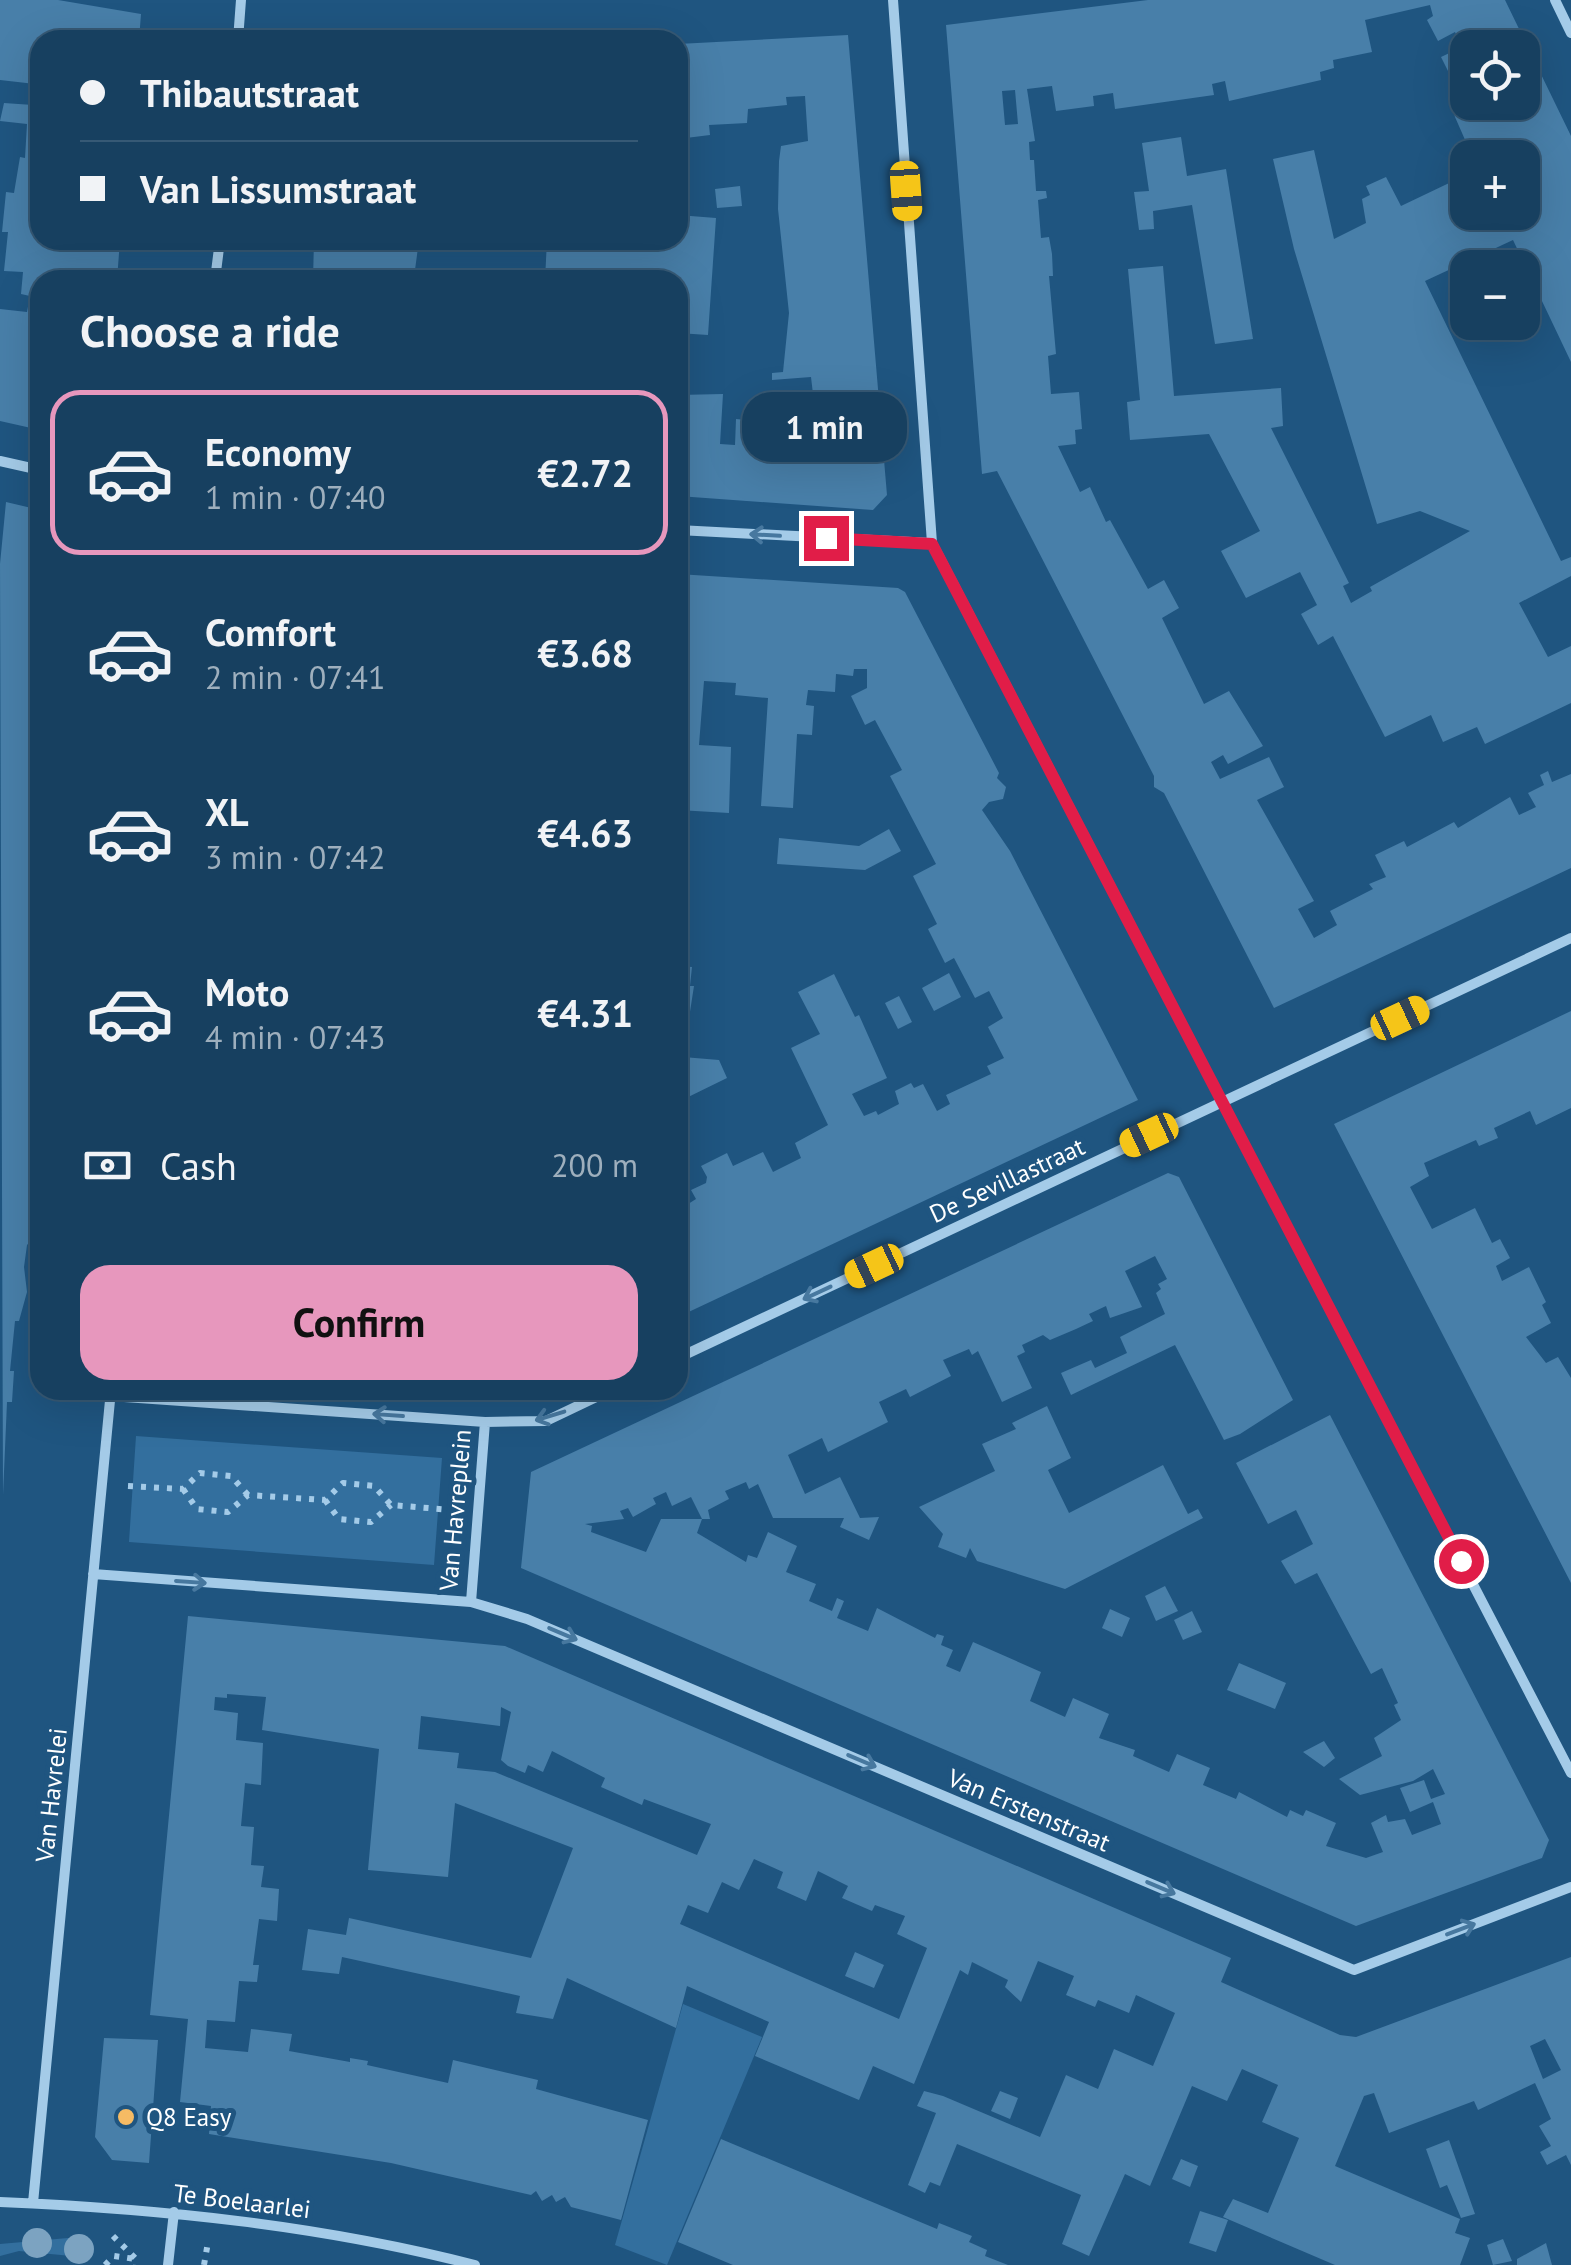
<!DOCTYPE html>
<meta charset="utf-8">
<style>
body{margin:0;font-family:"PT Sans",sans-serif;background:#244b69;color:#f1f3f6;height:100vh;display:flex;flex-direction:column;font-size:38px;white-space:nowrap}
*{box-sizing:border-box;margin:0}
p{font-size:32px;color:#9eafbd}
.icon{flex:none;width:55px;height:55px;fill:none;stroke:currentColor;stroke-width:2;stroke-linecap:round;stroke-linejoin:round}
.map{position:relative;flex:1;overflow:hidden}
.drawer{position:absolute;left:30px;top:270px;width:658px;height:1130px;display:flex;flex-direction:column;background:#174060;border-radius:30px;box-shadow:0 10px 40px #0002,0 0 0 2px #365975}
.drawer>*{flex:none}
.top-card{position:absolute;left:30px;top:30px;width:658px;height:220px;border-radius:30px;box-shadow:0 10px 40px #0002,0 0 0 2px #365975;display:grid;align-content:center;height:220px;padding:0 50px;background:#174060}
.buttons{position:absolute;left:1450px;top:30px;display:grid;gap:20px}
.buttons a{display:grid;place-items:center;width:90px;height:90px;border-radius:20px;background:#174060;box-shadow:0 10px 40px #0002,0 0 0 2px #365975;font-size:50px}
.end{position:absolute;width:45px;height:45px;margin:-22px;border:12px solid #e11d48;background:#fff;box-shadow:0 0 0 5px #fff}
.from{border-radius:50%}
.bubble{position:absolute;height:70px;border-radius:30px;background:#174060;box-shadow:0 10px 40px #0002,0 0 0 2px #365975;font-size:32px;font-weight:700;line-height:70px;text-align:center}
.car{position:absolute;width:30px;height:60px;margin:-30px -15px;border-radius:12px;box-shadow:0 0 8px 2px #0007;background:linear-gradient(#f5c518 24%,#345 0 40%,#f5c518 0 76%,#345 0 86%,#f5c518 0)}
.top-card b{display:flex;align-items:center;gap:35px;height:95px;font-size:38px}
.top-card b+b{border-top:2px solid #365975}
.top-card i{width:25px;height:25px;background:#f1f3f6}
ul{padding:0;list-style:none}
li{display:flex;align-items:center;gap:30px;height:165px;margin:0 20px 15px;padding:0 30px;border:5px solid transparent;border-radius:30px}
li div{flex:1}
li b{display:block;font-size:38px}
li em{font-style:normal;font-weight:700}
li.on{border-color:#e797bd}
li>.icon{width:90px;height:90px;stroke-width:1.5}
h2{padding:0 50px;font-size:45px;line-height:120px}
.pay{display:flex;align-items:center;gap:25px;height:110px;padding:0 50px;font-size:38px}
.pay p{margin-inline-start:auto}
.button{display:flex;gap:20px;margin-top:auto;padding:20px 50px}
.button a{flex:1;height:115px;border-radius:30px;background:#e797bd;color:#111;font-size:40px;font-weight:700;line-height:115px;text-align:center}
.map>svg:first-child{display:block}
.green{fill:#336f9e}
.building{fill:#487fa9;fill-rule:evenodd}
.lines{fill:none;stroke-linecap:round;stroke-linejoin:round}
.path{stroke:#a4cbe8;stroke-width:6;stroke-dasharray:5 8;stroke-linecap:butt}
.minor{stroke:#a4cbe8;stroke-width:10}
.tree{fill:#7ca3c1}
.oneway{stroke:#47789f}
.route{stroke:#e11d48;stroke-width:12}
.poi-dot{fill:#f6bb64;stroke:#1f5580;stroke-width:4}
.labels{text-anchor:middle;dominant-baseline:central;stroke-width:10;stroke-linejoin:round;paint-order:stroke}
.street-label{font-size:25px;fill:#fff;stroke:#1f5580}
.poi-label{font-size:25px;fill:#fff;stroke:#1f5580;text-anchor:start}
</style>
<div class="map">
<svg width="1571" height="2265" viewBox="0 0 1571 2265">
<rect width="100%" height="100%" fill="#1f5580"/>
<path class="green" d="M136 1436 442 1458 434 1565 129 1542Z
M683 2004 762 2037 667 2265 615 2245Z
M68 2238 82 2242V2257L19 2251 0 2256V2244Z"/>
<path class="building" d="M0 0H58L141 14 139 40H40V240H120L117 280H40V430L0 421V309L27 312 30 296 21 294 23 272 4 271 8 232H2L6 192 14 193 20 157 25 158 27 124 0 121 4 103 33 105 35 84 0 80Z
M1148 0H1505L1571 136V362L1513 240 1425 281 1561 561 1571 557V576L1519 603 1548 657 1571 646V703L1485 744 1477 727 1443 742 1431 715 1385 737 1333 636 1318 645 1301 614 1317 605 1300 572 1246 598 1221 551 1260 531 1209 434 1130 440 1127 402 1140 400 1128 269 1163 266 1174 396 1281 388 1283 426 1271 428 1349 583 1343 586 1351 603 1372 591 1370 587 1470 531 1420 511 1377 524 1294 249 1273 159 1314 150 1334 239 1366 223 1362 199 1370 195 1366 186 1386 177 1401 206 1468 174V212H1522V158H1473L1455 117 1449 95 1458 91 1441 57 1462 47 1455 32 1438 41 1427 20 1433 16 1430 5 1365 20 1372 52 1333 60 1334 68 1320 72 1321 80 1229 101 1225 81 1212 84 1214 95 1115 109 1113 93 1093 96 1094 106 1056 111 1052 86 1027 89 1035 141 1029 142 1030 160H1034L1036 191H1046L1047 198 1038 200 1041 238 1049 237 1052 254 1053 276H1049L1056 354 1048 356 1051 394 1079 392 1082 429 1075 430 1076 444 1058 446 1080 492 1090 487 1106 522 1110 520 1148 589 1164 580 1179 608 1162 618 1204 704 1229 691 1263 746 1228 764 1223 755 1211 762 1220 779 1269 757 1284 787 1257 800 1314 901 1298 909 1314 938 1337 925 1330 911 1373 889 1369 884 1386 877 1375 855 1404 841 1407 847 1454 822 1458 828 1510 797 1519 815 1536 807 1528 793 1544 785 1540 775 1548 771 1552 782 1571 774V868L1274 1008 1164 793 1154 787V776L997 471 982 474 946 25ZM1468 48H1522V102H1468ZM1015 90 1018 124 1005 125 1002 91Z
M848 35 887 495 873 510 678 496V395L723 394 720 444 735 445 736 419 769 422V413H778V419L801 421 802 412 787 411V396L813 394 811 377 772 380V373L783 372 789 313 778 209 779 161 781 146 808 141 805 96 786 97 787 105 748 109 747 123 709 125 710 135 678 139V44Z
M1181 137 1187 176 1226 169 1253 339 1215 344 1192 205 1153 211 1154 229 1139 230 1134 192 1149 191 1142 143Z
M740 186 742 206 717 208 715 189Z
M678 215 716 218 708 335 678 333V280H545L547 240H678Z
M314 240H419L415 270H421L419 280H313Z
M6 502 40 510V1128L34 1168 37 1181 32 1188 36 1199 28 1225 32 1239 27 1245 24 1267 27 1292 19 1321H15L10 1371H14L12 1402H7L3 1495 0 564Z
M678 574 898 588 905 592 999 773 997 778 1006 787 1003 799 989 802 982 810 1010 851 1138 1100 678 1317V1201L682 1199 685 1206 696 1199 691 1190 706 1183 707 1177 701 1166 727 1153 733 1166 763 1152 773 1172 801 1158 795 1143 828 1125 791 1048 820 1034 798 992 834 974 855 1017 859 1015 887 1078 852 1094 864 1116 876 1111 878 1115 899 1104 895 1091 911 1083 914 1088 923 1084 937 1111 950 1104 946 1095 991 1074 987 1066 1004 1058 988 1027 1003 1018 989 991 975 998 954 958 945 963 928 929 937 924 913 876 936 864 890 776 902 770 875 720 865 725 851 696 867 688V669H854L853 676 836 674 835 692 808 690 806 705 814 706 812 735 797 734 793 808 761 806 768 698 735 695 736 683 704 681 699 745 731 747 729 813 678 810Z
M889 829 901 851 865 870 777 864 779 838 859 846Z
M678 966 692 967 690 986H694L683 1057 719 1060 727 1078 678 1102Z
M949 973 961 997 934 1011 922 988Z
M899 996 912 1022 898 1029 885 1003Z
M1571 1011V1108L1536 1125 1530 1111 1494 1128 1498 1138 1479 1146 1476 1140 1424 1163 1429 1176 1410 1187 1432 1229 1475 1208 1492 1243 1500 1239 1510 1258 1496 1266 1502 1281 1529 1267 1546 1302 1542 1305 1551 1323 1526 1337 1546 1363 1558 1357 1571 1378V1583L1334 1124Z
M1168 1173 1179 1177 1293 1400 1240 1434 1224 1440 1175 1345 1071 1395 1061 1373 1091 1360 1095 1368 1127 1353 1120 1337 1165 1314 1156 1293 1161 1289 1158 1284 1167 1279 1155 1256 1125 1271 1142 1307 1110 1318 1106 1306 1089 1314 1093 1321 1076 1329 1050 1340 1043 1335 1022 1345 1025 1352 1017 1356 1032 1388 1002 1402 978 1351 972 1355 969 1349 943 1360 951 1376 910 1397 906 1389 879 1402 888 1422 828 1452 822 1438 788 1455 805 1494 840 1477 860 1518 879 1517 869 1540 840 1527 844 1518H773L758 1484 749 1489 746 1482 725 1491 729 1499 708 1510 710 1519H702L691 1497 672 1506 666 1492 653 1498 656 1504 633 1517 628 1508 620 1511 624 1519 585 1524 592 1526 591 1532 646 1552 661 1519H702L697 1533 746 1562 748 1555 757 1558 768 1532 797 1546 786 1572 816 1584 809 1601 832 1611 837 1598 844 1601 837 1618 868 1631 877 1608 935 1638 937 1634 944 1636 941 1645 953 1650 946 1666 960 1672 973 1642 1041 1672 1030 1701 1065 1717 1073 1698 1109 1714 1099 1738 1135 1750 1133 1756 1169 1772 1177 1754 1210 1768 1203 1785 1236 1799 1239 1792 1287 1817 1290 1810 1303 1816 1306 1810 1336 1823 1326 1846 1366 1858 1383 1852 1371 1823 1386 1815 1388 1822 1405 1819 1412 1835 1441 1824 1433 1802 1410 1812 1400 1788 1424 1780 1431 1799 1445 1794 1433 1769 1413 1781 1360 1795 1339 1779 1382 1756 1374 1738 1401 1720 1394 1705 1398 1703 1382 1668 1371 1674 1317 1573 1295 1584 1281 1561 1313 1544 1296 1510 1268 1524 1236 1463 1330 1415 1549 1840 1542 1858 1356 1926 521 1568 531 1472Z
M1047 1406 1071 1458 1048 1470 1069 1513 1163 1465 1188 1514 1198 1509 1203 1518 1065 1589 977 1561 970 1548 966 1558 938 1547 943 1534 919 1507 995 1471 982 1444 1016 1429 1012 1423Z
M1165 1586 1178 1611 1156 1621 1145 1596Z
M1110 1609 1130 1618 1122 1637 1102 1628Z
M1192 1611 1202 1632 1183 1640 1174 1620Z
M188 1616 505 1646 1231 1958 1221 1982 1340 2035 1356 2037 1571 1957V2165L1566 2155 1547 2165 1540 2152 1551 2146 1539 2126 1551 2119 1535 2083 1478 2110 1474 2101 1389 2133 1374 2093 1364 2096 1335 2166 1460 2219 1455 2233 1470 2238 1460 2265H1335L1223 2217 1233 2199 1268 2213 1299 2138 1262 2122 1278 2085 1242 2069 1227 2101 1192 2086 1150 2186 1125 2174 1089 2256 1062 2244 1081 2195 957 2144 940 2186 930 2182 925 2193 908 2185 936 2113 917 2106 924 2091 943 2096 1040 2137 1066 2075 1098 2089 1114 2049 1153 2066 1175 2013 1136 1995 1129 2013 1098 2000 1095 2007 1066 1995 1074 1976 1038 1961 1021 2002 1005 1987 1008 1980 972 1962 968 1975 960 1970 914 2084 873 2066 859 2100 755 2056 769 2022 687 1986 676 2028 567 1978 553 2019 516 2013 520 1996 342 1957 339 1974 302 1970 308 1929 346 1935 349 1918 531 1958 573 1848 455 1803 448 1877 368 1870 379 1749 262 1730 266 1697 227 1694V1698L215 1697 214 1710 238 1713 236 1740 263 1743 261 1785 245 1783 241 1826 254 1827 251 1865 264 1866 261 1887 279 1889 277 1921 259 1919 253 1965H259L257 1982 239 1981 235 2022 207 2020 205 2048 248 2052 251 2029 292 2034 289 2051 350 2062V2058L368 2061 367 2065 448 2083 453 2060 538 2080 536 2089 648 2120 621 2220 571 2207 565 2197 556 2202 552 2195 542 2201 536 2191 531 2195 391 2163 209 2134 211 2106 180 2102 188 2019 150 2015ZM501 1707 511 1712 501 1760 508 1766 525 1773 528 1765 543 1772 552 1751 605 1778 601 1787 642 1805 644 1799 711 1824 697 1855 495 1772 457 1768 459 1753 418 1749 421 1716 500 1726ZM754 1859 783 1872 777 1888 806 1901 818 1871 848 1886 842 1898 872 1911 875 1905 905 1916 897 1934 927 1948 899 2019 680 1924 688 1905 708 1913 722 1882 739 1890ZM1545 2039 1561 2070 1543 2079 1530 2046Z
M1239 1663 1286 1683 1275 1709 1227 1690Z
M1324 1741 1335 1758 1324 1767 1303 1752Z
M855 1952 884 1965 874 1988 845 1976Z
M104 2038 158 2040 149 2163 112 2160 95 2137Z
M1000 2091 1018 2098 1010 2119 991 2111Z
M721 2139 937 2229 939 2223 972 2236 969 2242 987 2250 985 2256 1008 2265H733L678 2242Z
M1449 2140 1475 2214 1461 2218 1447 2185 1440 2188 1426 2149Z
M1181 2159 1198 2166 1190 2187 1172 2179Z
M1200 2211 1228 2220 1216 2252 1189 2243Z
M1503 2239 1512 2261 1493 2265 1487 2245Z
M1546 2243 1552 2265H1517V2259Z"/>
<g class="lines">
<path class="path" d="M128 1486 183 1489 200 1473 231 1476 248 1495
M183 1489 197 1509 228 1512 248 1495 325 1500 343 1483 374 1486 391 1505 452 1510
M325 1500 339 1519 371 1522 391 1505
M113 2236 137 2260 136 2265
M105 2265 114 2256 135 2259
M204 2265 208 2242"/>
<path class="minor" d="M893 0 932 543 1571 1773
M1555 0 1571 33
M238 40 241 0
M215 280 220 240
M0 461 40 470
M678 530 932 543
M678 1358 1571 938
M110 1396 485 1422 546 1421 611 1390
M93 1574 471 1602 527 1619 1354 1970 1571 1887
M471 1602 485 1422
M0 2202C161 2209 319 2225 475 2265
M33 2203 111 1390
M168 2265 174 2212"/>
</g>
<g class="tree">
<circle cx="37" cy="2243" r="15"/>
<circle cx="79" cy="2249" r="15"/>
</g>
<defs><path id="oneway-shaft" d="M-6 0H5M1.5-3L5.5 0L1.5 3" fill="none" stroke-width="1.6" stroke-linecap="round" stroke-linejoin="round" transform="scale(2.5)"/></defs>
<g class="oneway">
<use href="#oneway-shaft" transform="translate(765 535) rotate(-177)"/>
<use href="#oneway-shaft" transform="translate(817 1293) rotate(155)"/>
<use href="#oneway-shaft" transform="translate(388 1415) rotate(-176)"/>
<use href="#oneway-shaft" transform="translate(550 1416) rotate(163)"/>
<use href="#oneway-shaft" transform="translate(191 1582) rotate(4)"/>
<use href="#oneway-shaft" transform="translate(563 1634) rotate(23)"/>
<use href="#oneway-shaft" transform="translate(862 1761) rotate(23)"/>
<use href="#oneway-shaft" transform="translate(1161 1888) rotate(23)"/>
<use href="#oneway-shaft" transform="translate(1461 1929) rotate(-21)"/>
</g>
<g class="lines">
<path class="route" d="M826 538 932 544 1461 1561"/>
</g>
<circle class="poi-dot" cx="126" cy="2117" r="10"/>
<g class="labels">
<g class="street-label">
<text transform="translate(1007 1180) rotate(-25)">De Sevillastraat</text>
<text transform="translate(455 1510) rotate(-85)">Van Havreplein</text>
<text transform="translate(51 1795) rotate(-84)">Van Havrelei</text>
<text transform="translate(1029 1810) rotate(23)">Van Erstenstraat</text>
<text transform="translate(242 2201) rotate(7)">Te Boelaarlei</text>
</g>
<g class="poi-label">
<text x="146" y="2117">Q8 Easy</text>
</g>
</g>
</svg>
<div class="buttons">
<a><svg class="icon" aria-label="locate" viewBox="0 0 24 24"><circle cx="12" cy="12" r="6"/><path d="M12 2v4M12 18v4M2 12h4M18 12h4"/></svg></a>
<a>+</a>
<a>−</a>
</div>
<i class="end from" style="left:1461px;top:1561px"></i>
<i class="end" style="left:826px;top:538px"></i>
<div class="bubble" style="left:742px;top:392px;width:165px">1 min</div>
<i class="car" style="left:906px;top:191px;rotate:176deg"></i>
<i class="car" style="left:1400px;top:1018px;rotate:65deg"></i>
<i class="car" style="left:1149px;top:1135px;rotate:245deg"></i>
<i class="car" style="left:874px;top:1266px;rotate:245deg"></i>
<div class="top-card">
<b><i class="from"></i>Thibautstraat</b>
<b><i></i>Van Lissumstraat</b>
</div>
<section class="drawer">
<h2>Choose a ride</h2>
<ul>
<li class="on"><svg class="icon" aria-label="car" viewBox="0 0 24 24"><path d="M5 17H2v-5l4-1 3-4h7l3 4 3 1v5h-3M9 17h6M6 11h13"/><circle cx="7" cy="17" r="2"/><circle cx="17" cy="17" r="2"/></svg><div><b>Economy</b><p>1 min · 07:40</p></div><em>€2.72</em></li>
<li><svg class="icon" aria-label="car" viewBox="0 0 24 24"><path d="M5 17H2v-5l4-1 3-4h7l3 4 3 1v5h-3M9 17h6M6 11h13"/><circle cx="7" cy="17" r="2"/><circle cx="17" cy="17" r="2"/></svg><div><b>Comfort</b><p>2 min · 07:41</p></div><em>€3.68</em></li>
<li><svg class="icon" aria-label="car" viewBox="0 0 24 24"><path d="M5 17H2v-5l4-1 3-4h7l3 4 3 1v5h-3M9 17h6M6 11h13"/><circle cx="7" cy="17" r="2"/><circle cx="17" cy="17" r="2"/></svg><div><b>XL</b><p>3 min · 07:42</p></div><em>€4.63</em></li>
<li><svg class="icon" aria-label="car" viewBox="0 0 24 24"><path d="M5 17H2v-5l4-1 3-4h7l3 4 3 1v5h-3M9 17h6M6 11h13"/><circle cx="7" cy="17" r="2"/><circle cx="17" cy="17" r="2"/></svg><div><b>Moto</b><p>4 min · 07:43</p></div><em>€4.31</em></li>
</ul>
<div class="pay"><svg class="icon" aria-label="cash" viewBox="0 0 24 24"><path d="M3 7h18v10H3z"/><circle cx="12" cy="12" r="2"/></svg>Cash<p>200 m</p></div>
<div class="button"><a>Confirm</a></div>
</section>
</div>
